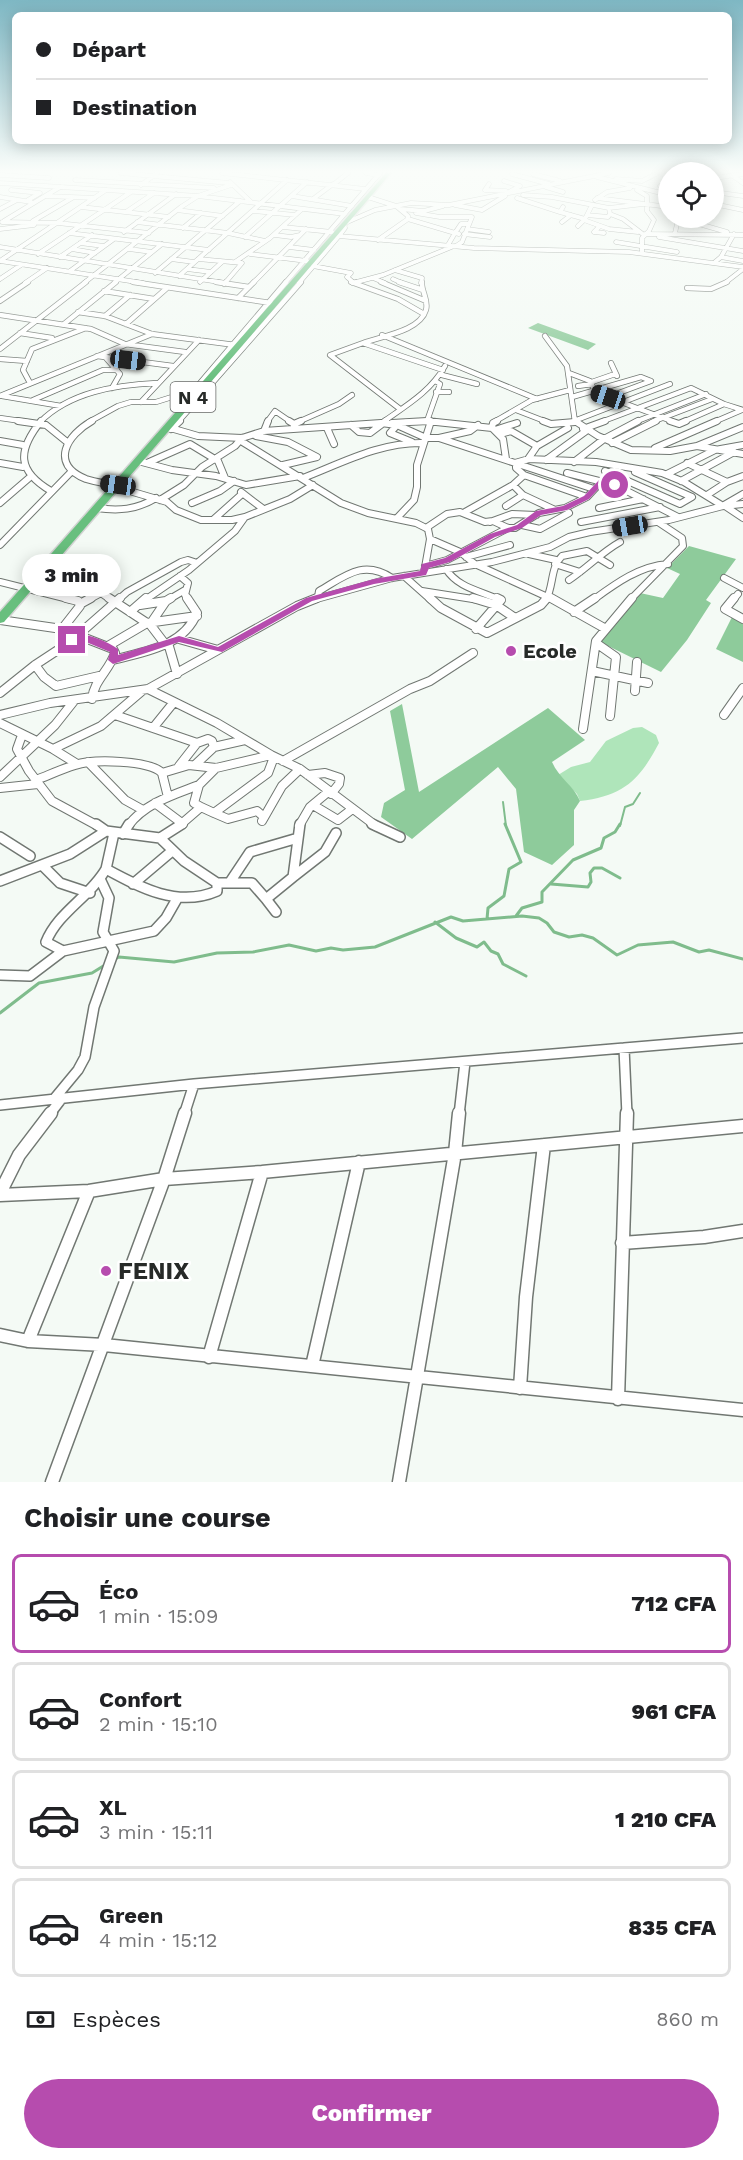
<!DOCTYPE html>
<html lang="fr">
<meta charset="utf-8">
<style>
body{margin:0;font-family:"Work Sans",sans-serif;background:#f2f2f2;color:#202124;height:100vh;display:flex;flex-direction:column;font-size:22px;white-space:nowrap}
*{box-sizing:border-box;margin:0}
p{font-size:20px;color:#757577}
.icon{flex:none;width:33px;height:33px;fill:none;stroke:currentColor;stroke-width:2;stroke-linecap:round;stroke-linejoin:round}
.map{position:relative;height:1482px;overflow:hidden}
.details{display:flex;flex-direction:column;background:#fff;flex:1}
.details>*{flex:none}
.top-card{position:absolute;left:12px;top:12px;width:720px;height:132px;border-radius:9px;box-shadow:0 3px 15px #0003;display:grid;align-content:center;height:132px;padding:0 24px;background:#fff}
.buttons{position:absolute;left:658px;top:162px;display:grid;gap:12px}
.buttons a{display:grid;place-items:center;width:66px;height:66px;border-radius:50%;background:#fff;box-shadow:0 3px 15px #0003;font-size:30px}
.end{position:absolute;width:27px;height:27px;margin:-14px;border:8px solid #b64cae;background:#fff;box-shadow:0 0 0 3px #fff}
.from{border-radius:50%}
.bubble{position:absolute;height:42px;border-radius:21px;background:#fff;box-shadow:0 3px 15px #0003;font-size:20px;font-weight:800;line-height:42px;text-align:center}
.car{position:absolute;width:18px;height:36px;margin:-18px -9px;border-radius:8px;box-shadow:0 0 4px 2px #0007;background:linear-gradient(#222 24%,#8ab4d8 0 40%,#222 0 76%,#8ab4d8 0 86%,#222 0)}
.top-card b{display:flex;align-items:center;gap:21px;height:57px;font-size:22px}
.top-card b+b{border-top:2px solid #e0e0e0}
.top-card i{width:15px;height:15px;background:#202124}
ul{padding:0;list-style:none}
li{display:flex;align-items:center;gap:18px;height:99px;margin:0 12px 9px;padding:0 12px;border:3px solid #e0e0e0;border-radius:9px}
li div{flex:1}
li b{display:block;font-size:22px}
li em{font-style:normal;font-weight:800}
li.active{border-color:#b64cae}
li>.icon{width:54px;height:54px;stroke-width:1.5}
h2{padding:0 24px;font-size:27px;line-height:72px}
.pay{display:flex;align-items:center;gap:15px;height:66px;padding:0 24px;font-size:22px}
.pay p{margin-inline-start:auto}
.primary-button{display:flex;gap:12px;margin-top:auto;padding:12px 24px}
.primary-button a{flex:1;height:69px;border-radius:36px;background:#b64cae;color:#fff;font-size:24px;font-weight:800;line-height:69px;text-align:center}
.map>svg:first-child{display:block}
.green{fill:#afe5ba}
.forest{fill:#8ecb9b}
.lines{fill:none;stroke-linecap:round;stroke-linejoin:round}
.stream-far1{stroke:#7fbc8c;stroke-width:2}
.stream{stroke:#7fbc8c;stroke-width:3}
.minor-far5-casing{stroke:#717772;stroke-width:5}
.minor-far4-casing{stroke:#717772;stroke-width:6}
.minor-far3-casing{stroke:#717772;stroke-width:8}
.minor-far2-casing{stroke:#717772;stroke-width:10}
.minor-far1-casing{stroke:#717772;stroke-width:12}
.minor-casing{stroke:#717772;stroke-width:15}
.highway-casing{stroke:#d4d4d4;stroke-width:3}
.minor-far5{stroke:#fff;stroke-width:4}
.minor-far4{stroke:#fff;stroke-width:4.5}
.minor-far3{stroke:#fff;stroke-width:6}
.minor-far2{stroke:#fff;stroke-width:8}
.minor-far1{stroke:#fff;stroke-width:9}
.minor{stroke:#fff;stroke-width:12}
.highway{fill:#68bf7e;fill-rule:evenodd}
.route{fill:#b64cae}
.poi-dot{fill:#b64cae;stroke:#fff;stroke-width:2}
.labels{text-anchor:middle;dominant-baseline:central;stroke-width:5;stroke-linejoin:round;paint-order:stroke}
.shield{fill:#fff;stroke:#686a68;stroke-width:1.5}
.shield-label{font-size:18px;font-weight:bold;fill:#272a28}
.poi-label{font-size:20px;font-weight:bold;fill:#272a28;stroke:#fff;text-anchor:start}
.near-poi-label{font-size:24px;font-weight:bold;fill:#272a28;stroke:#fff;text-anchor:start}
</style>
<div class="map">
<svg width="743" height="1482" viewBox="0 0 743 1482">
<rect width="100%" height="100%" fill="#f4faf5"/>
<path class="green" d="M642 727 656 735 659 743C639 781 623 796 580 801L577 794 558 775 571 767 590 762 606 741 633 728Z"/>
<path class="forest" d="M538 323 596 344 588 350 528 328Z
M689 546 736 559 706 600 711 603 687 640 661 672 598 641 640 593 663 598 680 574 667 568Z
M733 615 743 621V662L716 649Z
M402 704 419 792 548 708 585 740 552 762C559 778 574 786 580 801L574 810V845L552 865 524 852 516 789 498 767 412 839 381 817 384 803 405 790 390 711Z"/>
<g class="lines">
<path class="stream-far1" d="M503 802 506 826
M620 826 625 807 633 804 640 793"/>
<path class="stream" d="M551 884 588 887 591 882 590 873 594 868H602L620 878
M516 916 522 908 542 902V892L573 860 601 848 604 838 615 832 620 824
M487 919 488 908 504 896 509 869 521 862 505 824
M435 922 456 938 477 947 484 942 491 951 498 954 503 964 526 976
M115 959 119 957 174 962 217 953 253 952 289 945 316 951 331 948 343 950 375 947 451 917 463 921 522 916 539 918 547 923 554 932 569 937 582 935 593 938 617 955 638 945 673 942 699 952 709 950 743 959
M0 1013 39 983 92 973 105 965"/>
<g class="minor-far5-casing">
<path id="minor-far5" d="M121 173 229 183
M222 173 365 189
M366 173 379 175
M512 174 549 184
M533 174 560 181
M0 175 49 178
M733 176 743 183
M597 177 669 195
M714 178 743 174
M616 179 642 181 658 173
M75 180 214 188
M504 181 520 186 509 192
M230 182 251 202
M0 183 198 196 345 214
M334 184 348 173
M489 184 485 190 506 191
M141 185 157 173
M546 187 563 192
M11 190 40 193 28 200
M637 190 647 196V211L654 220 649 231 642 238V253
M660 191 664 190 660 186 665 185 668 179 662 173
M714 192 743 196
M523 195 552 197 609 208 610 214 623 219 644 235
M47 196 95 198
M292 196 352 206
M0 197 31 202
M368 197 396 206 408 216V219L378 240
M517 198 560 212
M597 198 669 207
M313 199 333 184
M595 200 607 192 630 188
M714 204 743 210
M455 205 482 210 505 196
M81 207 169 217
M563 207 560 212 585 219
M609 208 643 204
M0 209 17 200
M400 209 424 211 443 206
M177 210 223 216
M253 211 295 215
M126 212 154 193
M416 213 440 217H472L462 242 456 246
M587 215 608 217 610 214
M408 219 455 233 448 245
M584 220 609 229 638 232
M4 221 60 187
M33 221 72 198
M2 222 58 223 149 233
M137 222 228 233 265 241
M562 222 571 215
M692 222 727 232
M345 223 375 210 411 203 449 205 609 173
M578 226 585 219 592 205
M283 227 332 232
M599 227 594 232 604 233
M183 228 201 213
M0 229 34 225
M467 229 489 232
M124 232 176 194
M69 233 209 250
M675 233 677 224 683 218
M459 234 455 233 461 224H469
M464 234 490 237
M645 234 743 235
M275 235 291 237 300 235
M339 236 474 248 629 252 743 267
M245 237 307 182
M659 237 743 251
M616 242 677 252
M80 243 104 246
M0 247 225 283
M289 247 314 250
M72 249 95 253
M129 249 152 252
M38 254 131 192
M250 254 307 261
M60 257 92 235
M721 257 743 261
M171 259 194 262
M198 259 242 263 225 283
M0 261 143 283
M0 261 106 190
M235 262 270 238 302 209
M715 262 721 257 734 234
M313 266 351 273 347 277 354 283
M187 269 211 272
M395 270 422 278 421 283
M70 271 114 239
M155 273 240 201
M179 276 287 180
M373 278 385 283
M0 279 21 265
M393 279 402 283
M200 282 222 262
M25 283 47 268
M84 283 181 207 198 196 231 185
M114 283 162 244
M253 283 306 229
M285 283 380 173
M299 283 339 236 345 228 344 225
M353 283 383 275 454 246
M725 283 743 269"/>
</g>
<g class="minor-far4-casing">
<path id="minor-far4" d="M133 282 271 303
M216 282 249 287
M351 282 398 299 424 314
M381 282 426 301
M399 282 423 290
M353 283 358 282
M224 284 226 282
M687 288 711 289 727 282
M104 291 154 299
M238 298 254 282
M0 301 28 282
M78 312 105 316 152 334 235 345
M0 315 91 329 125 344 185 352
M105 316 130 295
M64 324 116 282
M126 324 167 288
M20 333 52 338
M382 335 537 399
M545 336 567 366 575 422
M363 343C382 336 420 331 426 310 429 300 421 291 422 282
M0 349 86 282
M97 356 173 366
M106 358 120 374 112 388
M0 359 27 361
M611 363 617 376
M569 373 590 381 595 391
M442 375 477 384
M592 382 615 374
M30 383 23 370 32 349 86 328
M578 386 592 384
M592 391 674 422
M436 392H449
M0 396 152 334
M2 396 61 406
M572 397 641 377 651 381
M608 397 651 381
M33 400 103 370H117
M141 402 199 340
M400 409 330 355 363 343 443 370
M516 410 547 422
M0 418 28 422
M427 421 440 384 437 382
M574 421 670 384
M40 422C70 392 115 385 157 383
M89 422 118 406 131 402H156L172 397 189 396 286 282
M178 422 301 282
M267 422 275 411 291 422
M298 422 339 404 352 395
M383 422C407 405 430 392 445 366
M405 422H439
M494 422 532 400 570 390
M572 422H575
M601 422 691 388 724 404
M635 422 706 394
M652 422 712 399
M683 422 724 404 743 410
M714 422 742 410"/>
</g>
<g class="minor-far3-casing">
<path id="minor-far3" d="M18 421 46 425 67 442
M41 421C17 451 17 471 51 491
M92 421C67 435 49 464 86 479 96 482 107 484 118 485
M289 421 294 424V428
M497 421 493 423 492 428 503 439 506 459
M543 421 551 424 575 422
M575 421 598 436 631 450 670 451 697 446 743 454
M670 421 679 424 686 421
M392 423 427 421 492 428
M294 424 301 421
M351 425 359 432 370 433 386 421
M397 425 390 433 412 442
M167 427 198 436 242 438 264 431 381 423 397 425 426 438H439L515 463 529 459 596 462 662 473 684 482 723 506
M327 428 334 444
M171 429 180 421
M583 429 605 421
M495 430 517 423
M264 431 268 421
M500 434 511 431 537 446
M256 436 288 442 317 457 283 465
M439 438 470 431 478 425
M0 441 23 445
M241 441 341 503 368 513 416 523 428 529 430 539 424 573
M612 443 656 421
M697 446 743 427
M655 448 717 421
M528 459 537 446 568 428
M546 460 586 431
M138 461 172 470 216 476 246 485 300 476
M574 462 604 439 638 421
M0 463 23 467
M147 463 190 444 218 461 225 478
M687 463 727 482 743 476
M518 464 594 489
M605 471 680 504 692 497 635 472
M567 473 615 485 678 517
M667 474 715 450 743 445
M524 475 587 497
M303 478C342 463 380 442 423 443
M681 481 734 452
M513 485 523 495 553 509
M116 487 167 502 176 510 201 520H232L245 517
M241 492 262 508
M707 495 727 482
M160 500 184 485 202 467 235 446 242 438
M0 503 29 478
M192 503 220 491 234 481
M724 505 743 494
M506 506 523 495
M725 506 743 518
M96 508C119 511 136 510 156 498
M599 508 643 499
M465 512 513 485 524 475 516 468V463
M397 518 414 500 417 487V465L431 421
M214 519 242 494
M490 522 512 514 536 515
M581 522 660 507
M522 525 540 529 569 513
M426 528 447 514 460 512 485 522 493 521 508 528H515L539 513 565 508 587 497 602 481
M430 539 460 552 475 564 554 600
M0 545 72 471
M529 554 556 560
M466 557 510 545
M555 564 580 572
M425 566 447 560 508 528
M446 569C458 588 481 591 500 600
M180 576 188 583 185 595 188 600
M404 576 431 600
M724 578 743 588
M569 580C587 568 602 552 620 542
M0 582 72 600
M422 591 479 600
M318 597 319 591C345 576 363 559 392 578
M88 600 101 593 111 600
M118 600 127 592 181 562 188 560 197 563
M145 600 189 570 235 531 245 517 290 499 313 485
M168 600 185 590
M313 600 392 578 492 562 550 547 569 537 590 532 669 520 723 506 743 504
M546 600C554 585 550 568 562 556L587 551 610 565
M593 600C615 584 639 566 668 564
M630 600 683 546 682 538 658 522
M733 600 738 594"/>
</g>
<g class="minor-far2-casing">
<path id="minor-far2" d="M109 598 147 623 197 616
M430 598 441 608 487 633 541 605 547 598
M473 598 496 605 515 618
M551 598 606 629
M734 598 725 609 743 619
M80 604 91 598
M140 605 166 601
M130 612 146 598
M574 612 595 598
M0 620 62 629 113 649 115 653C109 671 94 680 92 699
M149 623 165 644
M151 623 166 601 171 598
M62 629 80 606 78 601 66 598
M476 629 501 600 497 598
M179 639 218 650
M168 643 177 674
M596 643 616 657 610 716
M108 646 147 623
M113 660C145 651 183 647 197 613L187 598
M35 665 44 677 56 686 99 676
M592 671 648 683
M148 689 217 723 271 755
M635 691 637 662
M0 693 35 665 70 642 120 598
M0 715 50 703 148 689 297 606 317 598
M115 715 153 728 174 702
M724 715 743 688
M0 723 53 749 77 764
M153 728 197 743 179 766
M583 729 596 641 632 598
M22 735 17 749 29 771 52 801 98 826
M197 743 208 739 212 741 214 747
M53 749 101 726 142 691
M283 761 410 689 430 681 473 653
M88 762 125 800 143 810
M195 765 214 747 245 740
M162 773 168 797
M308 775 325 773 340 778 339 784 331 794
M0 777 55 725 74 701
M36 780C49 775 62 769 75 765 93 759 149 760 162 773L189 765 216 768 271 755 300 769 376 826
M0 788 38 784
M155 803 183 824
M313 805 338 820 351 810
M201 807 214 813 268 773 274 757
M214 813 228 819 257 811 264 817
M262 821 282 786 300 769
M128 826C145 803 173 795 199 785
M179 826 201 807 194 803 199 785 216 768
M299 826 310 807 328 792"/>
</g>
<g class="minor-far1-casing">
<path id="minor-far1" d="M96 824 106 831 160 838 182 824
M372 824 400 837
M114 833 106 869C141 888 178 908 217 891V883L184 861 160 838
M123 834 129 824
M0 837 30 856
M42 865 60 883 90 893
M106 869C90 897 58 912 46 942L63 951 154 931 166 918 178 897
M293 877 325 852 336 833
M0 881 70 854 106 831
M230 882 250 852 298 838
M217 883H252L266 899
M133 884 172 851
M276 912 266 899 293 877 300 824
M0 975 30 976 63 951
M624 1048 627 1115
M54 1099 78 1070 85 1057 94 1007 114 951 103 932 109 898 101 881
M0 1105 194 1084 743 1038
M49 1115 62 1098
M184 1115 194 1084
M459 1115 465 1062"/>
</g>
<g class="minor-casing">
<path id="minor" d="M0 1193 19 1155 51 1113
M0 1195 89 1191 164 1179 262 1172 743 1126
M622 1243 704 1237 743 1231
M0 1335 28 1341 104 1345 743 1410
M28 1341 89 1191
M209 1357 262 1172
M312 1366 359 1162
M520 1388 526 1297 544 1145
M618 1399 627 1113
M52 1482 164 1179 185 1113
M399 1482 455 1153 459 1113"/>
</g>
<g class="highway-casing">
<path id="highway" d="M386 173H391L4 622 0 623V612Z"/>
</g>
<use href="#minor-far5" class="minor-far5"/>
<use href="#minor-far4" class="minor-far4"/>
<use href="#minor-far3" class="minor-far3"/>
<use href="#minor-far2" class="minor-far2"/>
<use href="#minor-far1" class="minor-far1"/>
<use href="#minor" class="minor"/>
<use href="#highway" class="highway"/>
</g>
<linearGradient id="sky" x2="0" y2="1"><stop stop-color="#7eb7c3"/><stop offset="0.45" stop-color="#fafdfa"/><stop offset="1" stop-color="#fafdfa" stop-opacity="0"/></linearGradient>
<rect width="743" height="381" fill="url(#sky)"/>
<path class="route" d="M600 479 618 485 615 487 603 484 589 499 567 510 541 515 522 528 495 537 450 562 429 568 426 575 374 584 312 601 222 652 179 642 113 664 108 660 110 652 79 639 72 643 68 640 74 634C87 633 107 641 118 649V655L179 636 218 647 306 598 374 579 420 571 422 564 445 558 490 534 517 525 536 511 563 506 584 496Z"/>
<g class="poi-dot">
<circle cx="511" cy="651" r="6"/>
<circle cx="106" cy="1271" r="6"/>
</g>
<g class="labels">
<rect class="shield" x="170.5" y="382" width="45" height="30" rx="4.5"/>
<g class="shield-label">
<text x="193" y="397">N 4</text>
</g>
<g class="poi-label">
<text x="523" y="651">Ecole</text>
</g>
<g class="near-poi-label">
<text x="118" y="1271">FENIX</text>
</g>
</g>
</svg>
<div class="buttons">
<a><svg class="icon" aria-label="locate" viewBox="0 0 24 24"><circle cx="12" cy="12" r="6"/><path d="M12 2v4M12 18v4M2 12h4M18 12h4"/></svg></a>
</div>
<i class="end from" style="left:615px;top:485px"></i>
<i class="end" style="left:72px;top:640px"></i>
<div class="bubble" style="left:22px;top:554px;width:99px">3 min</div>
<i class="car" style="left:128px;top:360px;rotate:97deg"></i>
<i class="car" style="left:608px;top:397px;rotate:289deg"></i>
<i class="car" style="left:118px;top:485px;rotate:278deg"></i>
<i class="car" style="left:630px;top:526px;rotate:261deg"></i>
<div class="top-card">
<b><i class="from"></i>Départ</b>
<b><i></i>Destination</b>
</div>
</div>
<section class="details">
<h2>Choisir une course</h2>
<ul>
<li class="active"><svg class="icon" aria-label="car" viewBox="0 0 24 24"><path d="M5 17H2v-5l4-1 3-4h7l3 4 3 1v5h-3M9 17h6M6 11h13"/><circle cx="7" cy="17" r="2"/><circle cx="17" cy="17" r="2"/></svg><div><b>Éco</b><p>1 min · 15:09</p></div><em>712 CFA</em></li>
<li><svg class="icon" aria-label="car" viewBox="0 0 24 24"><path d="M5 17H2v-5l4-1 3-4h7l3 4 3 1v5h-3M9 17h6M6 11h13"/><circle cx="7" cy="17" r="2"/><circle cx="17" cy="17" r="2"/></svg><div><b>Confort</b><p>2 min · 15:10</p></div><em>961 CFA</em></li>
<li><svg class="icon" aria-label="car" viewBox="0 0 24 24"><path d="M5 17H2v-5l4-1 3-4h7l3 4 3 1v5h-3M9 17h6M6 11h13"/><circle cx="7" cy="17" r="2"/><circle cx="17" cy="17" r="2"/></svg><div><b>XL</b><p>3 min · 15:11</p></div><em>1 210 CFA</em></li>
<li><svg class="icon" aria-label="car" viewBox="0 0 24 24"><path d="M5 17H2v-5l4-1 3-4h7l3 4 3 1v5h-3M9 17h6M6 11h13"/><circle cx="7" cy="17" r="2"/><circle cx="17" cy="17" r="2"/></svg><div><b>Green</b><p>4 min · 15:12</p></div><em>835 CFA</em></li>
</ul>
<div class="pay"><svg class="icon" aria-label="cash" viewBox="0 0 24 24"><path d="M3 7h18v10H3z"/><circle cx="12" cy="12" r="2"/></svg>Espèces<p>860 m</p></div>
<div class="primary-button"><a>Confirmer</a></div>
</section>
